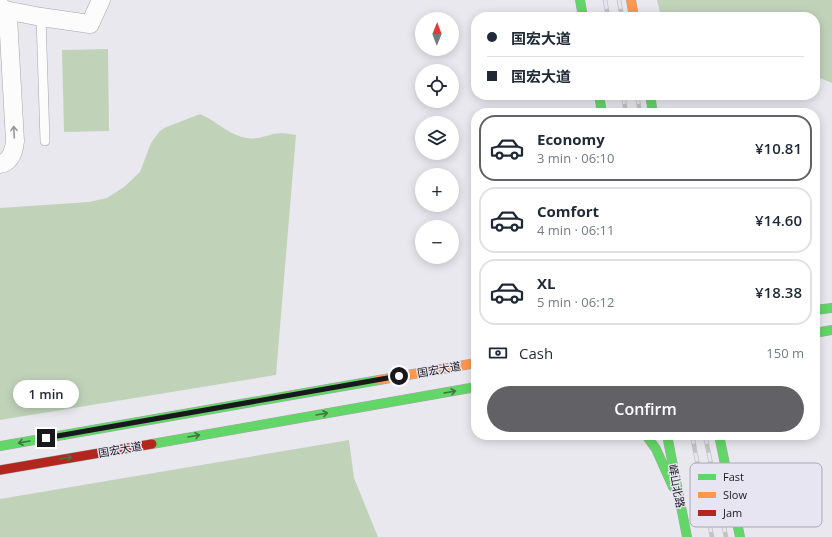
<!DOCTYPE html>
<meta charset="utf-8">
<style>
body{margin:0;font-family:"Open Sans","Noto Sans SC",sans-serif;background:#f2f2f3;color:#1f2937;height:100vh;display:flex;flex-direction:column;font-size:15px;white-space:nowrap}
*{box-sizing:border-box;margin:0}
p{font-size:13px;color:#747a83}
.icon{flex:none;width:22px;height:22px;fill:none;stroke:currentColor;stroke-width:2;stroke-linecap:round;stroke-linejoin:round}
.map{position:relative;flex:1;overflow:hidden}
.panel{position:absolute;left:471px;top:108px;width:349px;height:332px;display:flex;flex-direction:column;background:#fff;border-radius:16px;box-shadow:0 2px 10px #0003}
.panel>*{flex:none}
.hud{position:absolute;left:471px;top:12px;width:349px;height:88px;border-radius:16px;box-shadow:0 2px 10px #0003;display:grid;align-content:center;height:88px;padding:0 16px;background:#fff}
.needle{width:26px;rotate:1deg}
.fabs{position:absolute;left:415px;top:12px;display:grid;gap:8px}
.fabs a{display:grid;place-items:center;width:44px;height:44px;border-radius:50%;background:#fff;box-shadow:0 2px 10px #0003;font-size:20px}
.end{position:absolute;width:18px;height:18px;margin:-9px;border:5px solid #19181d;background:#fff;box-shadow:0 0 0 2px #fff}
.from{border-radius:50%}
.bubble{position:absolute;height:28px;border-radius:14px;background:#fff;box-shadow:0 2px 10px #0003;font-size:13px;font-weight:600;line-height:28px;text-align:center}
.hud b{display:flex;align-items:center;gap:14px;height:38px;font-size:15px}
.hud b+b{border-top:1px solid #e0e1e3}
.hud i{width:10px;height:10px;background:#1f2937}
ul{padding:7px 0 0;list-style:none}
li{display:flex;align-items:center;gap:12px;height:66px;margin:0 8px 6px;padding:0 8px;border:2px solid #e0e1e3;border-radius:16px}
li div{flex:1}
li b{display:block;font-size:15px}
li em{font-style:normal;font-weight:600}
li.on{border-color:#626166}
li>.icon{width:36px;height:36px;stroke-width:1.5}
.pay{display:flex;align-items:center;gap:10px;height:44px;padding:0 16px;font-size:15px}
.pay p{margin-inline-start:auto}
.button{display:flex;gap:8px;margin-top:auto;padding:8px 16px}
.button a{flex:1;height:46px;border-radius:24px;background:#626166;color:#fff;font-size:16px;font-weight:600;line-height:46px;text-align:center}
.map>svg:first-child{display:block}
.green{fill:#c0d3b9}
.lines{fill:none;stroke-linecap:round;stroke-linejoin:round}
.lane-casing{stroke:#a5a5aa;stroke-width:10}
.street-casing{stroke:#a5a5aa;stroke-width:19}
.fast-casing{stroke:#a5a5aa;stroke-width:10}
.slow-casing{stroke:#a5a5aa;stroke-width:10}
.jam-casing{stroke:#a5a5aa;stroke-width:10}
.lane{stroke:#fcfcfd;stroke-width:9}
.street{stroke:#fcfcfd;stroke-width:18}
.fast{stroke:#63d668;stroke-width:9}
.slow{stroke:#ff974d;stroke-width:9}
.jam{stroke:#b3261e;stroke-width:9}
.rail-casing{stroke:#c3c3c4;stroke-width:4.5}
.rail{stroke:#e8e5f2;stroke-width:3;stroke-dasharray:9;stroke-linecap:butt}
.oneway{stroke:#969598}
.oneway2{stroke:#3e7742}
.route{stroke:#19181d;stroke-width:5}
.labels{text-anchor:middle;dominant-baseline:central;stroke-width:3;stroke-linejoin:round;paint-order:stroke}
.street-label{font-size:11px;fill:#19181d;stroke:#e8e5f2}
.key{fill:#e8e5f2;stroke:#aaa8b2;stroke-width:1}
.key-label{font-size:11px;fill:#19181d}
</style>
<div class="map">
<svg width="832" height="537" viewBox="0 0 832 537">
<rect width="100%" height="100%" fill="#e9e8ef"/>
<path class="green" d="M657 0H832V83L815 76V17H661Z
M108 49 109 131 64 132 62 50Z
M200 114C217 121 228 135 247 138 259 140 269 134 280 133 285 133 291 134 296 135L276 375 0 420V208L89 202 107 198 124 187 140 172 151 143 159 132 164 128Z
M349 440 354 478 378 537H0V499Z"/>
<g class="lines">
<g class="lane-casing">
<path id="lane" d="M41 17 45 141"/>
</g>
<g class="street-casing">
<path id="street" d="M0 6 5 10 8 17 15 141C14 151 11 162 0 164
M5 10 41 17 90 24 101 0"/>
</g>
<g class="fast-casing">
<path id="fast" d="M580 0 583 17
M599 95 602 113
M650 95 653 113
M815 310 832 308
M815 333 832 330
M646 435 656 449 673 487
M667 435 687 537
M719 435 740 537
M152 444 476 387
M0 446 379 380"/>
</g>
<g class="slow-casing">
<path id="slow" d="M631 0 634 17
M379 380 476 363"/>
</g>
<g class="jam-casing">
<path id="jam" d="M0 470 152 444"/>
</g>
<use href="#lane" class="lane"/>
<use href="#street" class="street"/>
<use href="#fast" class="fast"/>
<use href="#slow" class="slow"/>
<use href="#jam" class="jam"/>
<g class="rail-casing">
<path id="rail" d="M605 0 608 17
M619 0 622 17
M623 95 626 113
M637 95 640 113
M692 435 712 537
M705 435 726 537"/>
</g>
<use href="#rail" class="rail"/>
</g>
<defs><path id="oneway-shaft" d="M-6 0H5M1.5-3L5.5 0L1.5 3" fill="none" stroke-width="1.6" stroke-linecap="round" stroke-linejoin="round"/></defs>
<use class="oneway" href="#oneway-shaft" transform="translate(14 132) rotate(-93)"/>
<g class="oneway2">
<use href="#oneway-shaft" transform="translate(450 392) rotate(-10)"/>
<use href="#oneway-shaft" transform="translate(322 414) rotate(-10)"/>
<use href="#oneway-shaft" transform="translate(194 436) rotate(-10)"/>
<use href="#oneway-shaft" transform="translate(24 442) rotate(170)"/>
<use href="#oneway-shaft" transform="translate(66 458) rotate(-10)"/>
</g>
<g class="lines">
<path class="route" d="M46 438 399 376"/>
</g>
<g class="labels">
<g class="street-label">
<text transform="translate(439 369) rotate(-10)">国宏大道</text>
<text transform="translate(120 449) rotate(-10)">国宏大道</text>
<text transform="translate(677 486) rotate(79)">峄山北路</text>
</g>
</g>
<rect x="690" y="463" width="132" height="64" rx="6" class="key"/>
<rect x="698" y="474" width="18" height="6" fill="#63d668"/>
<rect x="698" y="492" width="18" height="6" fill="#ff974d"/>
<rect x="698" y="510" width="18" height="6" fill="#b3261e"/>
<g class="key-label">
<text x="723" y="481">Fast</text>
<text x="723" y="499">Slow</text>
<text x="723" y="517">Jam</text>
</g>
</svg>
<div class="fabs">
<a><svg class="needle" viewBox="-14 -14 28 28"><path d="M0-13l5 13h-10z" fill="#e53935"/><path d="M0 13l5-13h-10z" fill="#747a83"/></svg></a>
<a><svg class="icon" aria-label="locate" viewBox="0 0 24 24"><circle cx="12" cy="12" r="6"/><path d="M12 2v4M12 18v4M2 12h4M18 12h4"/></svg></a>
<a><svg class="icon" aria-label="layers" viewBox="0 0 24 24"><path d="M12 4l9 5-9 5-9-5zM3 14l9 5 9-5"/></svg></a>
<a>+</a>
<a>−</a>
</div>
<i class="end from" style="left:399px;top:376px"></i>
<i class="end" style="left:46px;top:438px"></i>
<div class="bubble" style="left:13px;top:380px;width:66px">1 min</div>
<div class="hud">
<b><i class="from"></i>国宏大道</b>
<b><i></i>国宏大道</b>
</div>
<section class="panel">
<ul>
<li class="on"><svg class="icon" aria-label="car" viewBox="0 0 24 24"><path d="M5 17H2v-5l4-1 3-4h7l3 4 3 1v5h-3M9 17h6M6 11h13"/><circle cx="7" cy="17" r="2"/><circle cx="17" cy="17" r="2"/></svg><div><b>Economy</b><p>3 min · 06:10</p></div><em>¥10.81</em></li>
<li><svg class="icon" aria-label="car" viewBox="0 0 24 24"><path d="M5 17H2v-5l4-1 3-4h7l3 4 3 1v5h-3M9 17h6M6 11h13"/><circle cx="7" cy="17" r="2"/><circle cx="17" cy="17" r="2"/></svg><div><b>Comfort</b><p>4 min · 06:11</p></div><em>¥14.60</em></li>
<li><svg class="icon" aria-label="car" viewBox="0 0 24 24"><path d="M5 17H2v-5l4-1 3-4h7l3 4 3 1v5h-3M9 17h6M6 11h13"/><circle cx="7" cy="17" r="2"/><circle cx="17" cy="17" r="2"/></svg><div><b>XL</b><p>5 min · 06:12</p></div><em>¥18.38</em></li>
</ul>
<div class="pay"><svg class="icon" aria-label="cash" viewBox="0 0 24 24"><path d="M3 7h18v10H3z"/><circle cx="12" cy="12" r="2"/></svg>Cash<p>150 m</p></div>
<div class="button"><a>Confirm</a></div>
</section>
</div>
